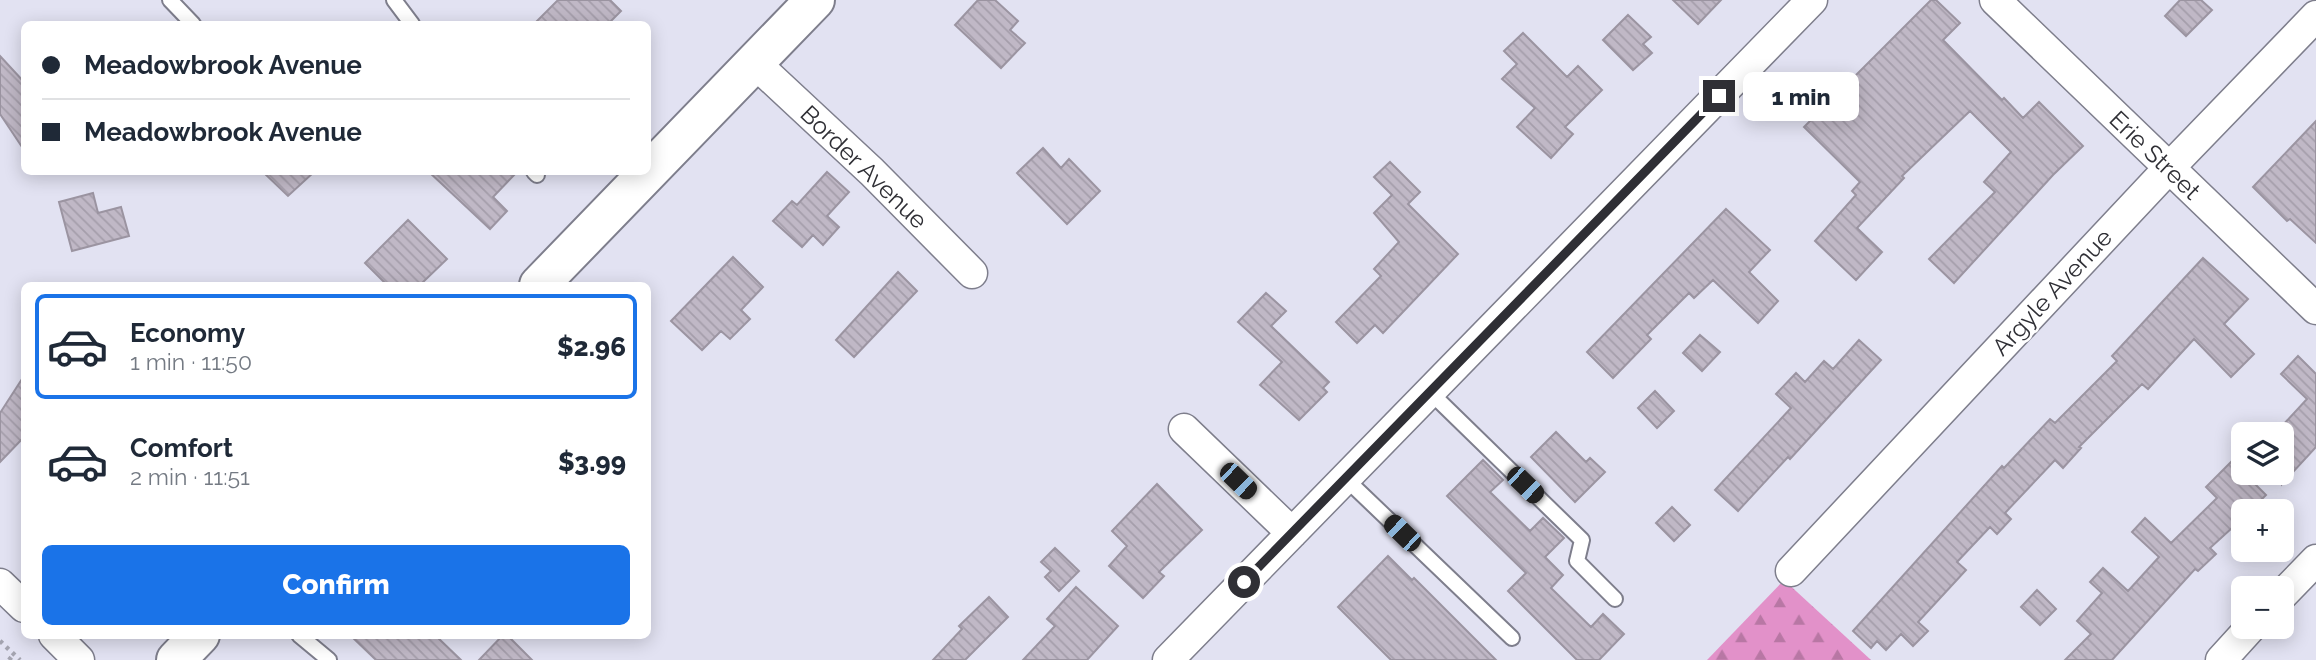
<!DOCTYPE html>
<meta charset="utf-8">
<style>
body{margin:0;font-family:Raleway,sans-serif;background:#f6f6f7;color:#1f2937;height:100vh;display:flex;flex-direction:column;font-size:26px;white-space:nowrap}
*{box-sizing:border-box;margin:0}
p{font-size:23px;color:#747a83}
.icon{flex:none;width:38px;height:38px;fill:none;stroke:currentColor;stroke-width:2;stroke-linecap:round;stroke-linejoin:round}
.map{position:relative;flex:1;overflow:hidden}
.sheet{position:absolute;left:21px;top:282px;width:630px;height:357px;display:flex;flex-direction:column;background:#fff;border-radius:10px;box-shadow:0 4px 18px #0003}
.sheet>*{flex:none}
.guide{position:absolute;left:21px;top:21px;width:630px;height:154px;border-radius:10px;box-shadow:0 4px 18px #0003;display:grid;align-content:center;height:154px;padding:0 21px;background:#fff}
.fabs{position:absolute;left:2231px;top:422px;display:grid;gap:14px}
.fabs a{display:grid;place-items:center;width:63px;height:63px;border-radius:10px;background:#fff;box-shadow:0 4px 18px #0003;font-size:35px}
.end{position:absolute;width:32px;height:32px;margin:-16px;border:9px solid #2f2f35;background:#fff;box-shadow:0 0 0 4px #fff}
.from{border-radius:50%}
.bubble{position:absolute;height:49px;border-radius:10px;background:#fff;box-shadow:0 4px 18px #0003;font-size:23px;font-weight:800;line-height:49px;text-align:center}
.car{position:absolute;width:21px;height:42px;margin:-21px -10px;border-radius:9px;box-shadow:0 0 5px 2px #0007;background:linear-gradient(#222 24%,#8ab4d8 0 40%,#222 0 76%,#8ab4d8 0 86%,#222 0)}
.guide b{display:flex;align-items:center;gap:24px;height:66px;font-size:26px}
.guide b+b{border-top:2px solid #e0e1e3}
.guide i{width:18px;height:18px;background:#1f2937}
ul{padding:12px 0 0;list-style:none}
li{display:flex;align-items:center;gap:21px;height:105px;margin:0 14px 10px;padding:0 7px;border:4px solid transparent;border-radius:10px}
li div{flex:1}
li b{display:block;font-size:26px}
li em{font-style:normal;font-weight:800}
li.selected{border-color:#1a73e8}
li>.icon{width:63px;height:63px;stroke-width:1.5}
.cta{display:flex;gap:14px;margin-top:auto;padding:14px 21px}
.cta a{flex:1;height:80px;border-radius:10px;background:#1a73e8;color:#fff;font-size:28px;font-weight:800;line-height:80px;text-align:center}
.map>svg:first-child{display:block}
.forest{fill:url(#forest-firs)}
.building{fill:url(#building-back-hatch);stroke:#9b94a1;stroke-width:2}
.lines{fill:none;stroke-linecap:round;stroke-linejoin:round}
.lane-casing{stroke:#7e7e8c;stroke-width:18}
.street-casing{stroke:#7e7e8c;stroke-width:33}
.secondary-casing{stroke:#7e7e8c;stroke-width:42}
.path{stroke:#a3a3af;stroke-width:4.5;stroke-dasharray:3.5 5;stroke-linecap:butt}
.lane{stroke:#fff;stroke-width:14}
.street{stroke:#fff;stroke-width:30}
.secondary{stroke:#fff;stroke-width:38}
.route{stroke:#2f2f35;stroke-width:9}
.labels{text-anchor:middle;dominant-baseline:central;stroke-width:5;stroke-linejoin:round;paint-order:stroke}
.street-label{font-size:24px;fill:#2f2f35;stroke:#fff}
</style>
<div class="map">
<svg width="2316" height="660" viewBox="0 0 2316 660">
<defs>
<pattern id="forest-firs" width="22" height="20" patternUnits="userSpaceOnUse" patternTransform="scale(1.75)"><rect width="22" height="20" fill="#e291c9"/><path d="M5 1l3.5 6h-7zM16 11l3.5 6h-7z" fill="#b877a4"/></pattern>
<pattern id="building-back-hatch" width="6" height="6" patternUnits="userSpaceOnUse" patternTransform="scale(1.75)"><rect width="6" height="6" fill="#c0b8c6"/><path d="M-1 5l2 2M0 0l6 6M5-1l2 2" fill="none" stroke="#a59eab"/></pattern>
</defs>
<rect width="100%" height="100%" fill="#e2e2f2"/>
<path class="forest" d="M1784 580 1871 660H1707Z"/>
<path class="building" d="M558 0H610L621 11 608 24H534Z
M978 0H995L1018 21 1010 30 1025 43 1001 68 955 25Z
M1673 0H1721L1698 24Z
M1931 0H1936L1960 23 1943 40 2002 100 2004 98 2023 118 2039 102 2083 146 2053 175 1954 283 1929 259 1995 192 1984 182 2011 152 1970 111 1902 176 1904 178 1857 228 1882 252 1856 280 1815 241 1856 195 1852 191 1860 182 1804 127Z
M2180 0H2201L2212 10 2186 36 2165 16Z
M1628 15 1651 37 1643 44 1652 53 1633 70 1603 40Z
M1523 33 1567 77 1578 66 1602 90 1565 127 1573 134 1551 158 1517 127 1535 108 1502 79 1517 64 1504 51Z
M0 56 24 82V150L0 114Z
M2316 121V243L2290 219 2287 221 2253 187Z
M1043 148 1061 168 1069 159 1100 191 1067 224 1017 173Z
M1390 162 1420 192 1408 204 1458 254 1383 333 1375 325 1357 343 1336 322 1381 276 1374 269 1399 242 1374 213 1392 195 1374 177Z
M263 172H314L288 196Z
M429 172H517L493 197 507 211 490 229Z
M827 172 849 192 827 216 839 227 823 245 813 235 802 247 773 221 792 201 797 205Z
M93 193 98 213 121 207 129 236 72 251 59 202Z
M1726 209 1770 250 1749 272 1778 301 1758 323 1713 280 1694 298 1689 293 1647 335 1651 339 1613 378 1587 352Z
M408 220 447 259 420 285H387L365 263Z
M733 257 763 287 741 310 750 319 730 339 721 331 702 350 671 321Z
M2203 258 2248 299 2224 324 2254 354 2231 377 2194 339 2148 389 2142 384 2079 447 2081 448 2063 468 2055 460 2005 513 2011 519 1997 534 1990 527 1957 562 1966 570 1918 622 1928 631 1913 646 1901 634 1886 650 1877 641 1871 648 1853 631 2002 466 2004 468 2050 419 2055 423 2117 361 2112 356Z
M898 272 917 291 854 357 836 340Z
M1266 293 1286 311 1271 326 1329 382 1323 388 1327 392 1299 420 1260 385 1282 362 1238 322Z
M1700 335 1720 352 1702 371 1683 353Z
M1859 340 1881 360 1790 459 1788 457 1738 511 1715 490 1791 408 1776 394 1796 373 1805 382 1824 361 1833 369Z
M2298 356 2316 374V447L2282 484V426L2307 399 2281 374Z
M24 376V437L0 462V413Z
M1655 391 1674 411 1657 428 1638 408Z
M1556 432 1586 462 1590 458 1605 472 1575 502 1531 457Z
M1483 460 1503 480 1490 492 1530 531 1543 518 1564 538 1545 557 1563 575 1551 588 1591 627 1603 614 1624 634 1599 660H1577L1508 591 1526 573 1447 496Z
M2232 461 2266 495 2250 511H2244V517L2210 548 2216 554 2198 571 2195 569 2112 660H2065L2091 634 2077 621 2102 593 2090 582 2103 568 2128 591 2159 557 2132 532 2145 518 2171 543 2217 498 2206 487Z
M1157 484 1202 530 1159 572 1164 576 1143 598 1109 566 1127 546 1112 531Z
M1672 507 1690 525 1674 541 1656 523Z
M1055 548 1079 571 1059 591 1045 577 1051 571 1041 562Z
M1388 556 1412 580 1414 578 1496 660H1391L1338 607Z
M1076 587 1118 626 1087 660H1023L1055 626 1047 619Z
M2037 590 2056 609 2040 625 2021 607Z
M989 597 1008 617 965 660H933L962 629 959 626Z
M350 635H435L461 660H376Z
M503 635H507L532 660H479Z"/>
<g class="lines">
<g class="lane-casing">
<path id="lane" d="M170 0 193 24
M394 0 412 24
M534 172 537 175
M1430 392 1582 540 1577 561 1615 599
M1345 478 1512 638
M299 635 329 660"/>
</g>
<g class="street-casing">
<path id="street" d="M1995 0 2316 309
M755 63 872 172 972 273
M1184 429 1292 533
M1791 571 2169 168 2316 16
M0 584 24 607
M2282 595 2316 560
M54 635 79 660
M1168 660 1812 0
M2221 660 2252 626"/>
</g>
<g class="secondary-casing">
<path id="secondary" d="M539 285 815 0
M176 660 200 635"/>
</g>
<path class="path" d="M434 285 436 284
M0 641 20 660
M9 660 14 654"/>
<use href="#lane" class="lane"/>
<use href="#street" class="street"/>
<use href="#secondary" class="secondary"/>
</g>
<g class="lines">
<path class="route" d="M1244 582 1719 96"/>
</g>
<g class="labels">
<g class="street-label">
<text transform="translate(2155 155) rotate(44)">Erie Street</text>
<text transform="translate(864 167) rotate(44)">Border Avenue</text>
<text transform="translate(2052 292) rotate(-47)">Argyle Avenue</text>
</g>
</g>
</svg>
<div class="fabs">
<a><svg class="icon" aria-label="layers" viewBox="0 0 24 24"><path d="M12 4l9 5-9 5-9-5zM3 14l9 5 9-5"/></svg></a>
<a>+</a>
<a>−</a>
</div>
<i class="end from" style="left:1244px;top:582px"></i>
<i class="end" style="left:1719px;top:96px"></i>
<div class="bubble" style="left:1743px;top:72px;width:116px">1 min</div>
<i class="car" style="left:1238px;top:481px;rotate:134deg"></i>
<i class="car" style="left:1525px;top:485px;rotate:134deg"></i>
<i class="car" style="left:1402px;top:533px;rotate:314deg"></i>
<div class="guide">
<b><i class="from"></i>Meadowbrook Avenue</b>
<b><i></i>Meadowbrook Avenue</b>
</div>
<section class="sheet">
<ul>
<li class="selected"><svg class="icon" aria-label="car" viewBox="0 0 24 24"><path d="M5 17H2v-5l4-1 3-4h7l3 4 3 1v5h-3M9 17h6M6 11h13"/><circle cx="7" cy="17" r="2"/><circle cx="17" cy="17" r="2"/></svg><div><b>Economy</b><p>1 min · 11:50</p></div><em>$2.96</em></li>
<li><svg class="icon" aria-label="car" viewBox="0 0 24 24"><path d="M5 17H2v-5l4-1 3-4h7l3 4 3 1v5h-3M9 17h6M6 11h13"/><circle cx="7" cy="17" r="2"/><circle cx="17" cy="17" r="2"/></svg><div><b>Comfort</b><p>2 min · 11:51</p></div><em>$3.99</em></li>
</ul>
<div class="cta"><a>Confirm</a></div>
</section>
</div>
